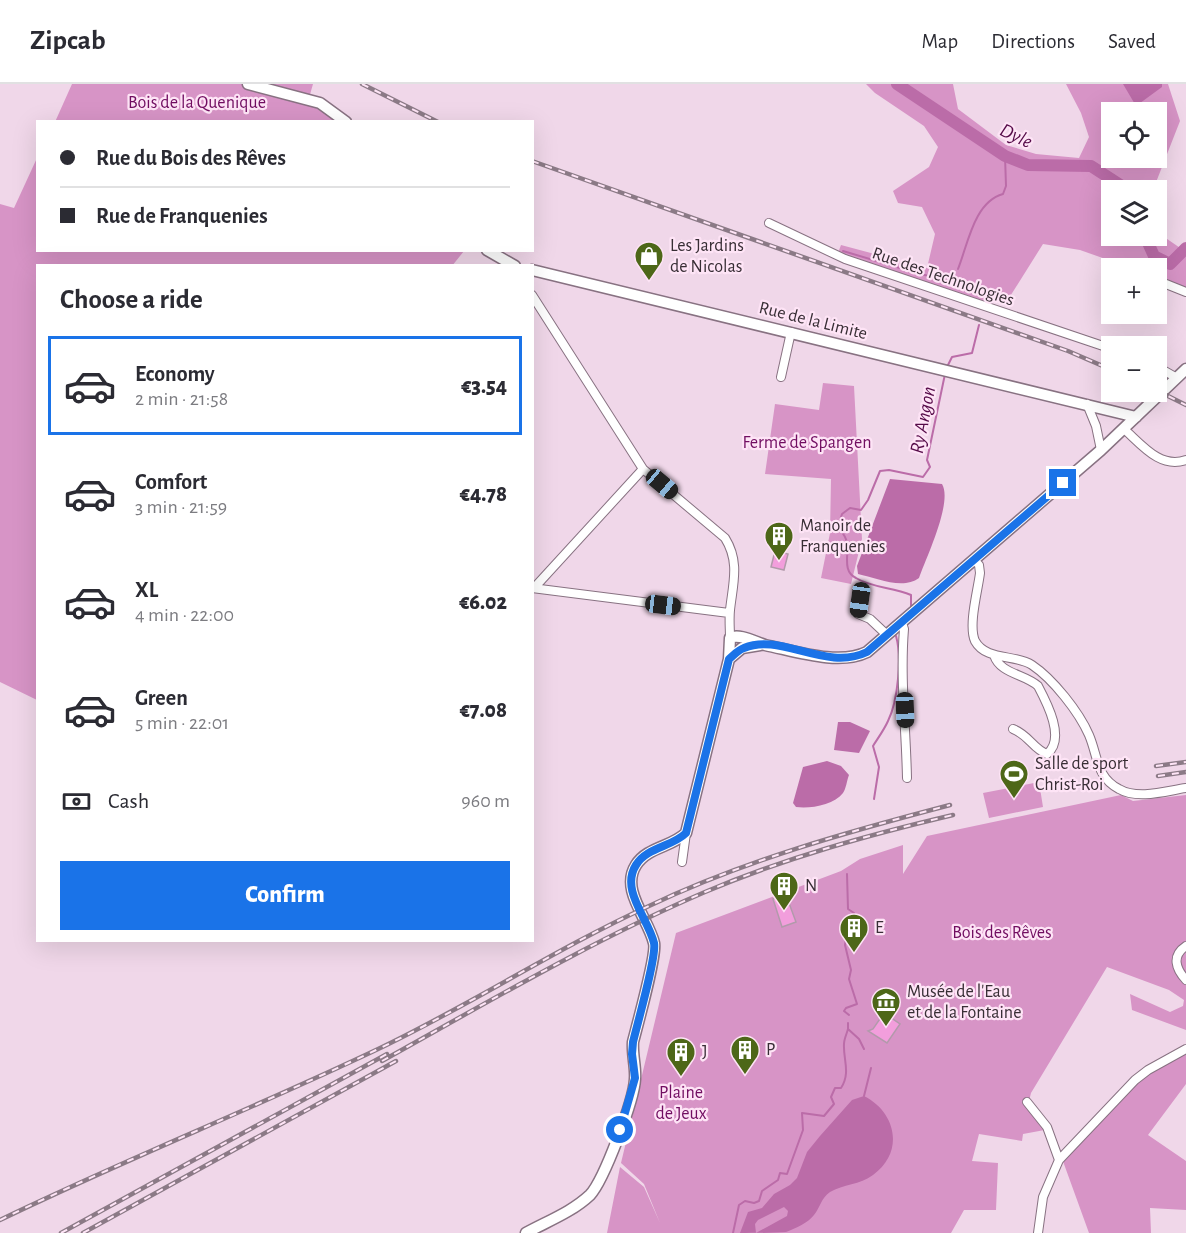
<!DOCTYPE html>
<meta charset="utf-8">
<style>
body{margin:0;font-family:"Alegreya Sans",sans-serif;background:#f2f2f3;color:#2b2b33;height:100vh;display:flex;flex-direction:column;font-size:22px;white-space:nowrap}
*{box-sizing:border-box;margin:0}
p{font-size:20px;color:#7c7c81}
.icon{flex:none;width:33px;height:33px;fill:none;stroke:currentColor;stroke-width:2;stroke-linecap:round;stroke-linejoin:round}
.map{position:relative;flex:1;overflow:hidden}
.sheet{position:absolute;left:36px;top:180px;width:498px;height:678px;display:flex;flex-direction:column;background:#fff;border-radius:0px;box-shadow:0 6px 24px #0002}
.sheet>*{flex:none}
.top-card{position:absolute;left:36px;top:36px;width:498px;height:132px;border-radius:0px;box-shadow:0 6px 24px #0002;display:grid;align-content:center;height:132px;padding:0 24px;background:#fff}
.fabs{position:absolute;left:1101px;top:18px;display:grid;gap:12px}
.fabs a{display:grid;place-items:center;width:66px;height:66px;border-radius:0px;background:#fff;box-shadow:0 6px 24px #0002;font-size:30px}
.end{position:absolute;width:27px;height:27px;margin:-14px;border:8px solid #1a73e8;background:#fff;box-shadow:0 0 0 3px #fff}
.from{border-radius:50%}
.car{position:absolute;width:18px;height:36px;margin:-18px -9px;border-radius:8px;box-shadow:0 0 4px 2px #0007;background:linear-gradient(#222 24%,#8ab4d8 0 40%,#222 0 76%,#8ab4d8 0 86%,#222 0)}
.top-card b{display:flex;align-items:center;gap:21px;height:57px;font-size:22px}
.top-card b+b{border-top:2px solid #e1e1e2}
.top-card i{width:15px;height:15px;background:#2b2b33}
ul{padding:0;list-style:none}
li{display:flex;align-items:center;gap:18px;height:99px;margin:0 12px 9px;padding:0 12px;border:3px solid transparent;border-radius:0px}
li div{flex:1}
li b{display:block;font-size:22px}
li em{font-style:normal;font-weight:800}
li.selected{border-color:#1a73e8}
li>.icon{width:54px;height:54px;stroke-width:1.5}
h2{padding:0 24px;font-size:27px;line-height:72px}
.pay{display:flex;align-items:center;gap:15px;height:66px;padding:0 24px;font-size:22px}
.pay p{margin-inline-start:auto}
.cta{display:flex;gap:12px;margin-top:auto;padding:12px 24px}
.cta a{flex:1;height:69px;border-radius:0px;background:#1a73e8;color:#fff;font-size:24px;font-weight:800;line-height:69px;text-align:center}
header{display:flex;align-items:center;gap:36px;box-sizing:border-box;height:84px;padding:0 30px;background:#fff;border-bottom:2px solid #e1e1e2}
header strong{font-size:28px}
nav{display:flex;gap:33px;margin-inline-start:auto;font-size:21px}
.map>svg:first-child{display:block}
.green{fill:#d794c6;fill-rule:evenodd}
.water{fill:#bb6ca8;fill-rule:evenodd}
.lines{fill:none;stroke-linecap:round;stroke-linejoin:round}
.stream{stroke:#bb6ca8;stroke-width:2}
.river{stroke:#bb6ca8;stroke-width:12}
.building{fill:#f29edc;stroke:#b29aab;stroke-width:1.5}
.street-casing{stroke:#887282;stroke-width:10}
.secondary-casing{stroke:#887282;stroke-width:13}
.street{stroke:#fff;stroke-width:8}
.secondary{stroke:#fff;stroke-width:10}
.rail-casing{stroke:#8b7a86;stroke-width:4.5}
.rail{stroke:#fee4f6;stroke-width:2;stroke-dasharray:7;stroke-linecap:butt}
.route{stroke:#1a73e8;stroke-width:8}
.labels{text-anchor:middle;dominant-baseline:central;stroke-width:4.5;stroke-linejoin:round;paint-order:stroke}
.park-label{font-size:18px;fill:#710d61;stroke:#fee4f6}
.poi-label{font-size:18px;fill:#382e35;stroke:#fee4f6;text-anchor:start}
.street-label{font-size:18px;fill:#382e35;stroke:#fee4f6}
.water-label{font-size:20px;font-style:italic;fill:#550a48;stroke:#fee4f6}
</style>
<header>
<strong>Zipcab</strong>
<nav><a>Map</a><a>Directions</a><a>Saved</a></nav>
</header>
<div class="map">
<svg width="1186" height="1149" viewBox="0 0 1186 1149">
<rect width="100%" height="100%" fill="#f0d7e9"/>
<path class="green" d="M72 0H313L307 21 323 26 338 38H55Z
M866 0H953L958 25 1006 61 1036 70 1079 74 1089 53 1081 29 1066 0H1168L1180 37 1153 106H1112V152H1156L1157 148 1186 168V204L1157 194 1156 184H1131L1080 166 1043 160 1009 214 987 218 838 169 841 161 927 184 935 150 922 123 898 119 893 107 929 83 938 63 924 42 875 9ZM1112 28H1156V74H1112Z
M37 74 38 166 464 167 452 182H38L37 616 0 598V120L14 124Z
M823 299 854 302 862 455 851 500 821 494 830 449 831 395 765 390 775 320 819 326Z
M1039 698 1043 723 989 734 983 709Z
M1121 711 1133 717 1186 711V946L1132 926 1130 910 1170 928 1183 922 1184 916 1169 906 1107 883 1031 1009 1029 1017 1050 1045 1023 1050 1022 1057 979 1050 972 1077 998 1079 996 1126H964L951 1149H607L620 1083 644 1103 660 1139 644 1100 621 1079 676 849 841 787 860 775 903 761V790L927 752Z
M1186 961V1000L1148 1051 1186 1077V1126L1150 1124 1151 1149H1089L1060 1069 1144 985Z"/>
<path class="water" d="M1123 0H1162V3L1136 22Z
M890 395 942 400C953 418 926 474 919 494 903 506 876 494 858 490L857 482Z
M838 638H850L870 647 859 669 834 666Z
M827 677 841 682 849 691C847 696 846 705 843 709 834 721 810 725 796 723L793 719 803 683Z
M864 1012C896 1028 905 1068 873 1091 860 1101 843 1100 830 1108 821 1114 820 1124 814 1131 808 1139 796 1144 786 1148 773 1149 754 1149 740 1149L748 1128 762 1124 774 1110 790 1101 797 1094 807 1068 820 1052 852 1016ZM784 1123 788 1127 787 1132 756 1149 755 1140 758 1136Z"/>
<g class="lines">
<path class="stream" d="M843 167 920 190 953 197 989 214
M958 185C968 160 974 118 1003 110L1006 102 1005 72
M948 281 952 273 972 269 979 241
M911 524V511C893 503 872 504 856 494 842 487 849 471 847 459 846 452 842 448 838 443L842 430 850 424 861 426 868 416 880 387 889 386 923 393 930 383 927 376 945 290
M874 715 879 683 873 662C878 654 884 646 888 637 898 617 902 573 896 552
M847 790 848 825 854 829 853 836 848 840 845 861 851 886 849 895 857 920 846 924 844 927 849 931
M848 939V945L859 955 864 965
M864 1012 871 984
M733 1149 739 1121 745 1117 754 1119 759 1117 762 1107 778 1096 780 1089 787 1090 803 1046 802 1029 824 1032 834 1020 831 1013 835 1004H841C851 989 843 975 844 960 844 955 847 949 848 945"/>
<path class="river" d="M897 0 1005 72 1028 81 1091 82 1128 106
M1145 152 1154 172 1170 180 1186 164"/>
</g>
<path class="building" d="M775 467 788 470 784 486 771 483Z
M786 811 796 838 782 843 773 815Z
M884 929 900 940 887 959 868 947 873 945Z"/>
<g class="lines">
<g class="street-casing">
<path id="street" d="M769 139 845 175 1112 265
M1115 181 1124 184
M1156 196 1186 208
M532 211 643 385 725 454C740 478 733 499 730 526 729 535 730 545 730 554
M1156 282 1177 294
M781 293 791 248
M1087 320 1096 342 1101 366
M1124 345C1142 361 1160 385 1186 376
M974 476 979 481 980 489C978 506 968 541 975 557 986 577 1015 570 1032 581 1053 595 1079 628 1089 651 1098 672 1096 693 1119 705 1138 716 1166 707 1186 704
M532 504 729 529
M534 504 643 385
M860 516 858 530 870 535 887 551
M902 539 904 545C900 595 906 644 907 694
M994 571C1000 590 1025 590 1038 602 1047 619 1066 655 1047 670 1033 665 1029 651 1013 645
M682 778 686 749
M1186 862C1171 872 1176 885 1186 896
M1027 1018 1047 1043 1059 1076
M1038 1149 1043 1113 1059 1076 1135 996 1148 986 1186 965"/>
</g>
<g class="secondary-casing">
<path id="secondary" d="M248 0 320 19 346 38
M487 166 515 182
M532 186 1136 333
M729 575 742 564 760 561
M526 1149C548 1137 572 1128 590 1111 604 1096 634 1016 635 995 636 983 632 971 633 958 637 942 657 870 654 859 648 834 620 806 636 781 647 763 672 763 686 749L729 575 730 554C739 549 755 558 765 561 795 567 839 582 867 568L1101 366 1186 285"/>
</g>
<use href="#street" class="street"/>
<use href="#secondary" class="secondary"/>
<g class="rail-casing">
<path id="rail" d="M362 0 438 38
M532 77 1068 267 1112 286
M1156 306 1186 321
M1156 682 1186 678
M1158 692 1186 688
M382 977C488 918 593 856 705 808 785 774 868 751 953 731
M0 1136C124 1076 252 1025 376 966 469 922 555 865 649 822 746 776 847 748 950 721
M61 1149 387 970
M83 1149 396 977"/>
</g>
<use href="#rail" class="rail"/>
</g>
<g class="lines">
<path class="route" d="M620 1046 635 994 632 970 633 958C637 941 657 871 654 859 648 834 620 806 636 781 647 763 672 763 686 749L729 575C734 571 738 566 744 564 780 548 826 588 867 568L1063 399"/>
</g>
<defs>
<g id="shop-pin" transform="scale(1.5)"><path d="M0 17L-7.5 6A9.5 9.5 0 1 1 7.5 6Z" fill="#4d6718" stroke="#fee4f6"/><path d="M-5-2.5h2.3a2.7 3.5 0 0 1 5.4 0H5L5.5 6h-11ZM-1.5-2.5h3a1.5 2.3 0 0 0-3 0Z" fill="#fff"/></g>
<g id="building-pin" transform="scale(1.5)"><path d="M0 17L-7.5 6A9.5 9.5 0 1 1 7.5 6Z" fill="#4d6718" stroke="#fee4f6"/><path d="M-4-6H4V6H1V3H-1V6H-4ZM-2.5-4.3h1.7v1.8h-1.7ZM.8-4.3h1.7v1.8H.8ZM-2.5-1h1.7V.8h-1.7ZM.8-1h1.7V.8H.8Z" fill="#fff"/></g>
<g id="stadium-pin" transform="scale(1.5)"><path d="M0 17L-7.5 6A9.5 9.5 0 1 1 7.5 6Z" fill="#4d6718" stroke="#fee4f6"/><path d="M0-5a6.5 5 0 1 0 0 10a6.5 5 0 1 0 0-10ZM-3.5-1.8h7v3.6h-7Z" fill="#fff"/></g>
<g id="museum-pin" transform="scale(1.5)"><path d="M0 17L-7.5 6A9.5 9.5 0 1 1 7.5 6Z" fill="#4d6718" stroke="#fee4f6"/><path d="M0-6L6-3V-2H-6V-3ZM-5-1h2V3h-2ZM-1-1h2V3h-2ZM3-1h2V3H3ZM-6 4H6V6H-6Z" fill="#fff"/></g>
</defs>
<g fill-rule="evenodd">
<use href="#shop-pin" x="649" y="172"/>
<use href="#building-pin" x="779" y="452"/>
<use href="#stadium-pin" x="1014" y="690"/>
<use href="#building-pin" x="784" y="802"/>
<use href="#building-pin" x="854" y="844"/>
<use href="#museum-pin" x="886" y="918"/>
<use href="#building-pin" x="745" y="966"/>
<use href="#building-pin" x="681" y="968"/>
</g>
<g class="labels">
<g class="park-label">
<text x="197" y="19">Bois de la Quenique</text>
<text x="807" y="359">Ferme de Spangen</text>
<text x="1002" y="849">Bois des Rêves</text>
<text x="681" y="1009">Plaine<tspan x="681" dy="21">de Jeux</tspan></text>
</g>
<g class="poi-label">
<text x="670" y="162">Les Jardins<tspan x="670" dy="21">de Nicolas</tspan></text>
<text x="800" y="442">Manoir de<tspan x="800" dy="21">Franquenies</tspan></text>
<text x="1035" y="680">Salle de sport<tspan x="1035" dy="21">Christ-Roi</tspan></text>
<text x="805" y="802">N</text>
<text x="875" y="844">E</text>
<text x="907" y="908">Musée de l'Eau<tspan x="907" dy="21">et de la Fontaine</tspan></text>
<text x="766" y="966">P</text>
<text x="702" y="968">J</text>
</g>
<g class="street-label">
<text transform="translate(943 193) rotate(19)">Rue des Technologies</text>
<text transform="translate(813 237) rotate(14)">Rue de la Limite</text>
</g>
<g class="water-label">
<text transform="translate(1016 52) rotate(26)">Dyle</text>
<text transform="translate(923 336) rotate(-79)">Ry Angon</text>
</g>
</g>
</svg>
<div class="fabs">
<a><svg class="icon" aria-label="locate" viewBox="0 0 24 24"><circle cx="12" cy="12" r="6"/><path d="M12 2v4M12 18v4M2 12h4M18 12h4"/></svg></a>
<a><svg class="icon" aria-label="layers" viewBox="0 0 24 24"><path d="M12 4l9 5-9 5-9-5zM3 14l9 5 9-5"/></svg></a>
<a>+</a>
<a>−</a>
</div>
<i class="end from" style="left:620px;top:1046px"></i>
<i class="end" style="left:1063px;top:399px"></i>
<i class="car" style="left:662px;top:400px;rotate:130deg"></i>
<i class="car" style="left:860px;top:516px;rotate:188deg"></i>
<i class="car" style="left:663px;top:521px;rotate:97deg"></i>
<i class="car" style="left:905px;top:626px;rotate:178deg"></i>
<div class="top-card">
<b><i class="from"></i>Rue du Bois des Rêves</b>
<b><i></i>Rue de Franquenies</b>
</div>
<section class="sheet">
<h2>Choose a ride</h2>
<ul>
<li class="selected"><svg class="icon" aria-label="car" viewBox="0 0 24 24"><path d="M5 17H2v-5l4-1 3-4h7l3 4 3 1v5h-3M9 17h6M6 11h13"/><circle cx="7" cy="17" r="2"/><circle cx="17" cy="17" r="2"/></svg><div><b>Economy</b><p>2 min · 21:58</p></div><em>€3.54</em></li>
<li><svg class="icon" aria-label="car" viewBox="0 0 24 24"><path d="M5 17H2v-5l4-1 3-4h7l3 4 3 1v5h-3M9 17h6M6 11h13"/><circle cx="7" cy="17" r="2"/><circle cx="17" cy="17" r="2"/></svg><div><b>Comfort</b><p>3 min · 21:59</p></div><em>€4.78</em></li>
<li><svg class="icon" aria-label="car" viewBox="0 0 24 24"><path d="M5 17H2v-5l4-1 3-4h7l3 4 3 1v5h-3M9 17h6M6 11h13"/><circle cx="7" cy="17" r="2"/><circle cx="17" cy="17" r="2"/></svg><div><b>XL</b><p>4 min · 22:00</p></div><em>€6.02</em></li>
<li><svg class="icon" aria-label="car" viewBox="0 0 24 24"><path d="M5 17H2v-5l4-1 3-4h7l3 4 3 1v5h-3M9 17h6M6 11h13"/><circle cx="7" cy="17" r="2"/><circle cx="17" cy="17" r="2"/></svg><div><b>Green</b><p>5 min · 22:01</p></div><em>€7.08</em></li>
</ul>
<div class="pay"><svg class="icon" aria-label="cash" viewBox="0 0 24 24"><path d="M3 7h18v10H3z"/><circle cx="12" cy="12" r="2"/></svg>Cash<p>960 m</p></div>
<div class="cta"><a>Confirm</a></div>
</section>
</div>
